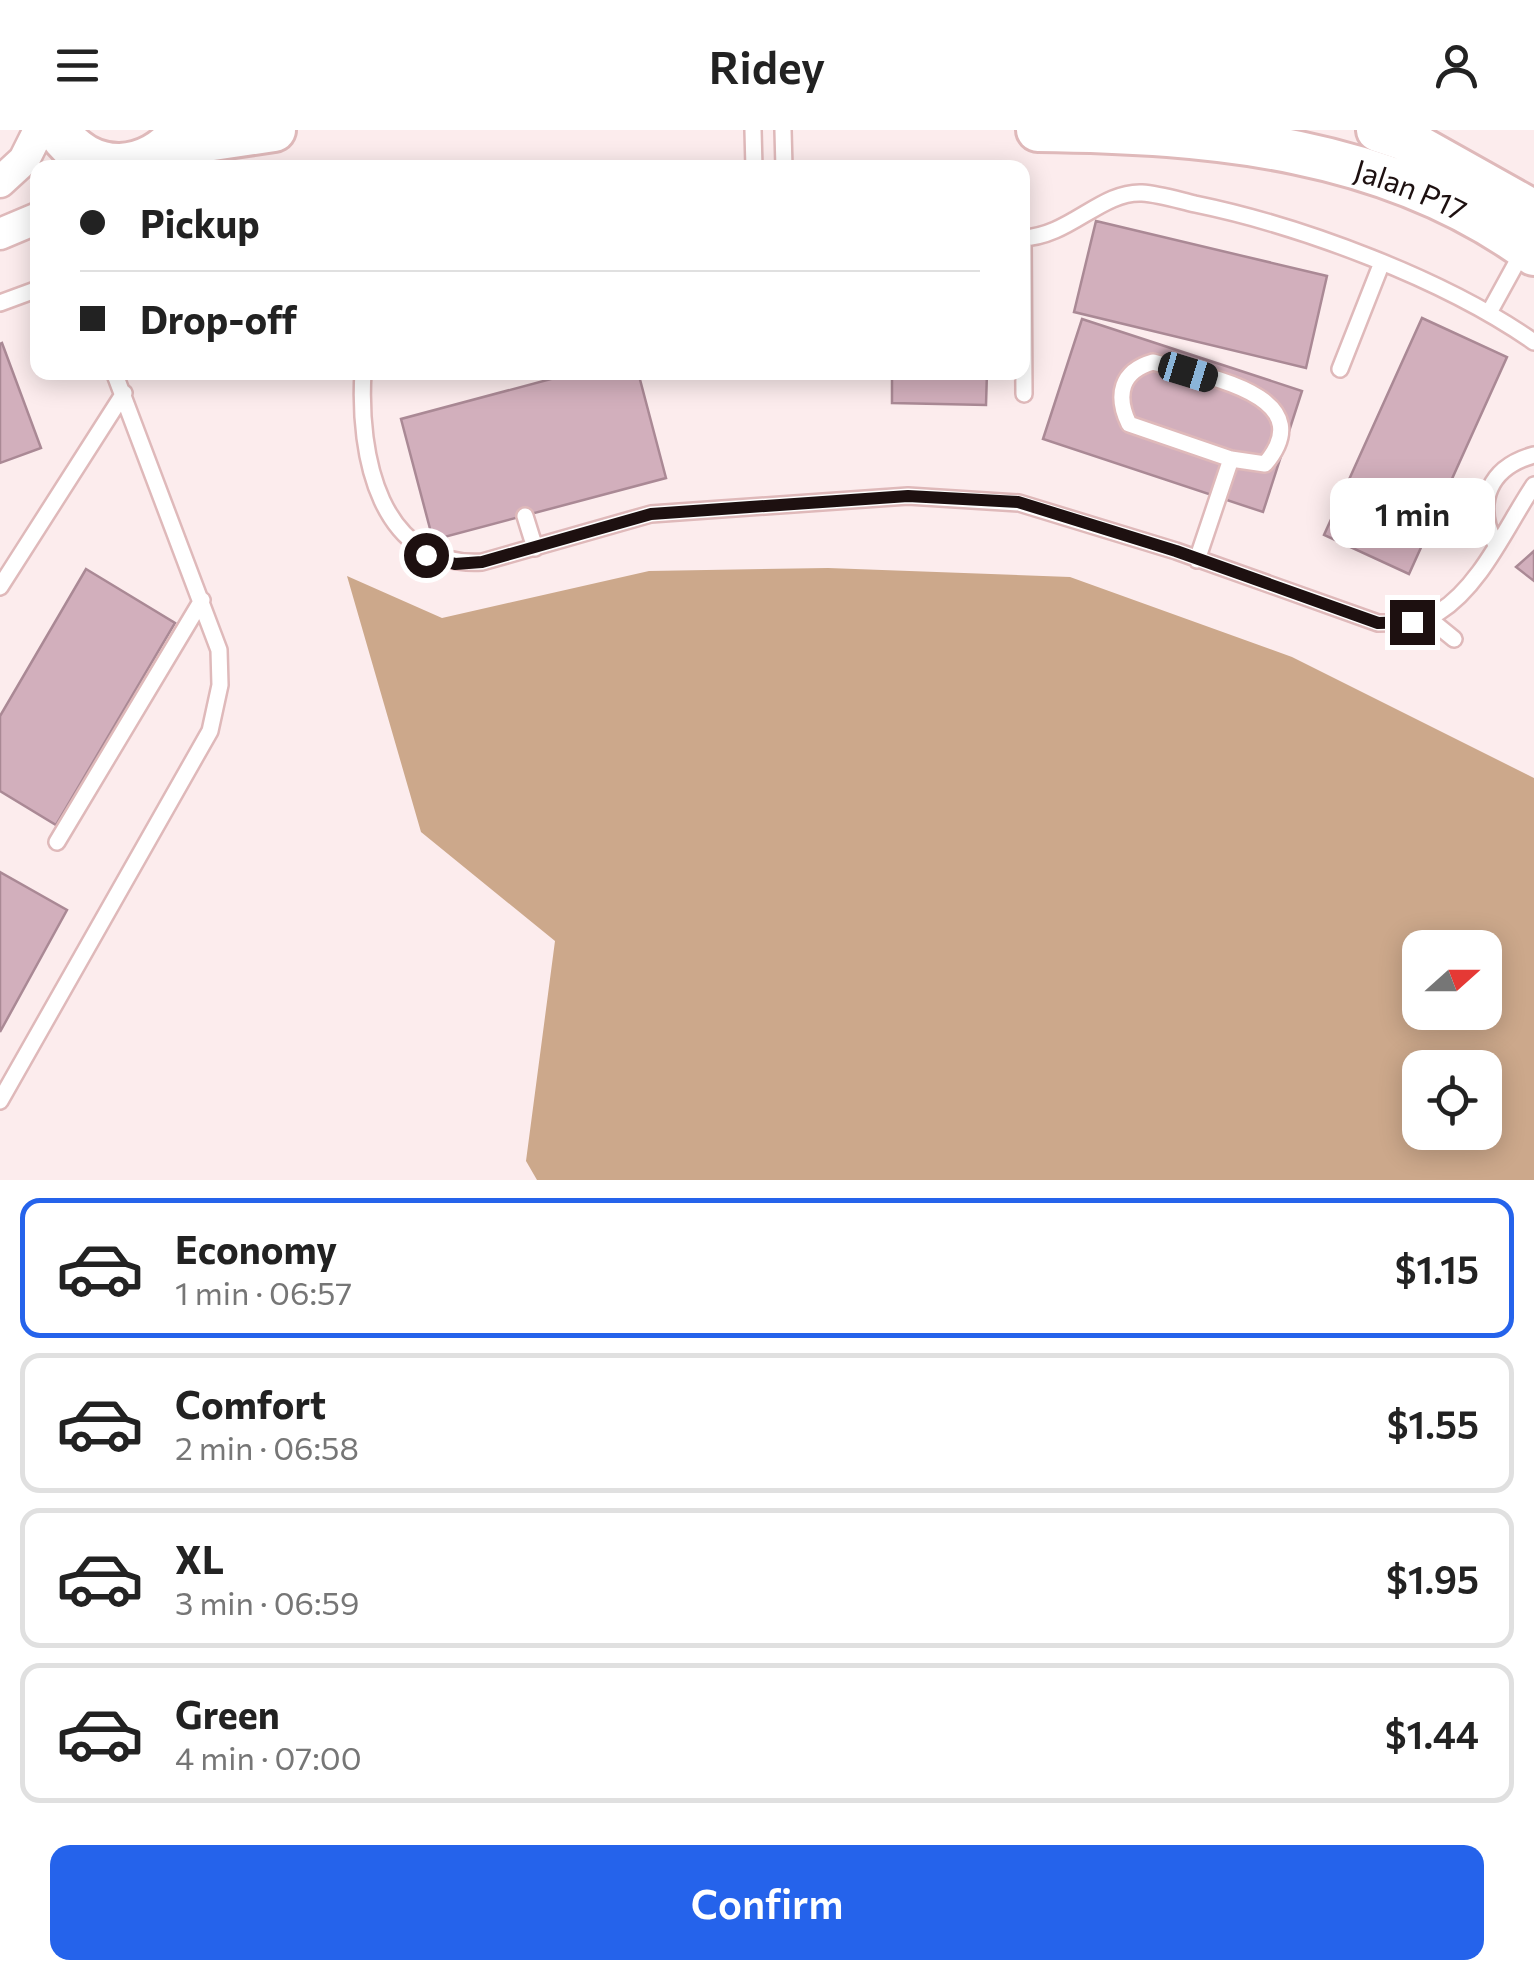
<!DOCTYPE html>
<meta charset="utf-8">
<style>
body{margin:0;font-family:Commissioner,sans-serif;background:#f2f2f2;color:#222;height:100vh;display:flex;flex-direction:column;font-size:38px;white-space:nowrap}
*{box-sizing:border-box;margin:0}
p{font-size:32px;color:#767676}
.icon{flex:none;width:55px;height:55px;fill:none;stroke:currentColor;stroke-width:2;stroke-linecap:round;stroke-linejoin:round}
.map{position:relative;height:1050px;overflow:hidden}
.drawer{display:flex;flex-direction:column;background:#fff;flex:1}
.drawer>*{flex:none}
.hud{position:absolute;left:30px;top:30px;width:1000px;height:220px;border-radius:20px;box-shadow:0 5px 25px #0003;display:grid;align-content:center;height:220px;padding:0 50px;background:#fff}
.needle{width:65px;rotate:69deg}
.buttons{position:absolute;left:1402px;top:800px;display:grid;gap:20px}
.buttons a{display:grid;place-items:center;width:100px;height:100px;border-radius:20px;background:#fff;box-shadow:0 5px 25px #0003;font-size:50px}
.end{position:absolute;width:45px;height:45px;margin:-22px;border:12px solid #1d1010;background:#fff;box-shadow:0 0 0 5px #fff}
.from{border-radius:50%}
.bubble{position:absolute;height:70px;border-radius:20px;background:#fff;box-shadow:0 5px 25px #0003;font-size:32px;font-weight:600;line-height:70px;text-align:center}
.car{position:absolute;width:30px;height:60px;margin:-30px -15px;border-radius:12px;box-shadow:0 0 8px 2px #0007;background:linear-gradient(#222 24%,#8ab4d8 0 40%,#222 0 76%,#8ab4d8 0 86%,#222 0)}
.hud b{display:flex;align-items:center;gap:35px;height:95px;font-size:38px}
.hud b+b{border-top:2px solid #e0e0e0}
.hud i{width:25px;height:25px;background:#222}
ul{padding:18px 0 0;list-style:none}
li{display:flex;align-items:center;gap:30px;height:140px;margin:0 20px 15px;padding:0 30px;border:5px solid #e0e0e0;border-radius:20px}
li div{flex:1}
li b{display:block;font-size:38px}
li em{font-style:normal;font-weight:600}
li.current{border-color:#2563eb}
li>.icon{width:90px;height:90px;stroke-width:1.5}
.cta{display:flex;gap:20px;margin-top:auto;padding:20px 50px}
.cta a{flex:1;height:115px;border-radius:20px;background:#2563eb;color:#fff;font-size:40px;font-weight:600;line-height:115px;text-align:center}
header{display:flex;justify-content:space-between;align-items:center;height:130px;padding:0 50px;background:#fff;font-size:45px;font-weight:600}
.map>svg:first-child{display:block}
.forest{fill:#cca88b;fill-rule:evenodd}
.building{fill:#d2afbc;stroke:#aa8995;stroke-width:2.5}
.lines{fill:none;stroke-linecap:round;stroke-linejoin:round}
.lane-casing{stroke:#dfb9ba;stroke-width:20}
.street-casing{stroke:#dfb9ba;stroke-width:35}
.secondary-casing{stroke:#dfb9ba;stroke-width:48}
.lane{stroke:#fff;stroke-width:15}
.street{stroke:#fff;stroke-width:30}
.secondary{stroke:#fff;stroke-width:42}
.route{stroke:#1d1010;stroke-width:12}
.labels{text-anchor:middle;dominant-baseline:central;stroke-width:9;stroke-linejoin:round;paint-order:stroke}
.street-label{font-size:30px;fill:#1d1010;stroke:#fff}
</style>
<header><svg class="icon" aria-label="menu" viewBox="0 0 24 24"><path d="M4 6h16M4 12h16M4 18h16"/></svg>Ridey<svg class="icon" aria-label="person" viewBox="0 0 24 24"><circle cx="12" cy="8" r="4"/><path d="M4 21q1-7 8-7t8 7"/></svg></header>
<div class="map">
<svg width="1534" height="1050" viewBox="0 0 1534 1050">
<rect width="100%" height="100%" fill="#fceced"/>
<path class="forest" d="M828 438 1070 447 1292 527 1534 648V1050H537L526 1031 555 811 421 702 347 446 442 488 649 441ZM1420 818H1485V882H1420ZM1420 938H1485V1002H1420Z"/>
<path class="building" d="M1096 91 1327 146 1306 238 1074 182Z
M1422 188 1507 227 1409 444 1324 405Z
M1082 189 1302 261 1263 382 1043 309Z
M2 213 41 318 0 333V214Z
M577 242H638L666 348 433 410 401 289Z
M892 242H987L986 275 892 273Z
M1534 421V451L1516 437Z
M86 439 175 493 56 695 0 661V586Z
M0 742 67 780 0 902Z"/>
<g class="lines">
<g class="lane-casing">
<path id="lane" d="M753 0 754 38
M783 0 784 38
M1022 108C1069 107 1101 61 1142 63 1159 64 1178 70 1195 74 1302 96 1444 149 1534 212
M1023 108 1024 264
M0 173 38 159
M1490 181 1524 119
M1153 232C1197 245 1325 263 1265 334L1231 329 1129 294C1115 265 1121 241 1153 232Z
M1340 239 1381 135
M363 242C358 325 379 438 482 432L651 384 908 366 1019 373 1176 421 1378 493C1399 493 1421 493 1439 482 1481 456 1507 395 1534 355
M525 386 535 418
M1495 413C1474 372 1490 337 1534 325
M1197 430 1231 329
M0 457 124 263
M1427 487 1454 509
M57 712 202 470
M0 971 210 601 220 555 219 520 114 242"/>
</g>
<g class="street-casing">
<path id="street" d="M0 52 24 30 39 0
M0 104 38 88"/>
</g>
<g class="secondary-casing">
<g id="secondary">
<path d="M58 0C89 48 150 45 182 0"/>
<path id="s1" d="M1038 0C1211 2 1390 17 1534 124"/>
<path d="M1378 0 1402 8 1534 82"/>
<path d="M172 15 274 0"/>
</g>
</g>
<use href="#lane" class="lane"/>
<use href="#street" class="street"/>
<use href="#secondary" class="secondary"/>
</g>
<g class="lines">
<path class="route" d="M426 425 455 434 482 432 651 384 908 366 1018 372 1176 421 1378 493 1412 492"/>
</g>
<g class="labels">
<g class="street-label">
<text stroke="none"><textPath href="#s1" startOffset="380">Jalan P17</textPath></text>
</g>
</g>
</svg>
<div class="buttons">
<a><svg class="needle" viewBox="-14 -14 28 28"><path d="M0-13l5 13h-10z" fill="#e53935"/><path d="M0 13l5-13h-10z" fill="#767676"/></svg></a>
<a><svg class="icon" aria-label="locate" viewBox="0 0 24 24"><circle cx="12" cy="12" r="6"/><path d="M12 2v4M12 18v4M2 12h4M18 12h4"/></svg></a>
</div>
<i class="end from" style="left:426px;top:425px"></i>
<i class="end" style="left:1412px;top:492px"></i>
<div class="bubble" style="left:1330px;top:348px;width:165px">1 min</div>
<i class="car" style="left:1188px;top:242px;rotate:107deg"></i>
<div class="hud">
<b><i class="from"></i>Pickup</b>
<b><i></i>Drop-off</b>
</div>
</div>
<section class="drawer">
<ul>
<li class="current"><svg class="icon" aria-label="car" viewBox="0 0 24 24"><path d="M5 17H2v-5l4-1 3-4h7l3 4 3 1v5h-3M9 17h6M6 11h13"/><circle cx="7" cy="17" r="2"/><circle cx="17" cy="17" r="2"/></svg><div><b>Economy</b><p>1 min · 06:57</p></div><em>$1.15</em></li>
<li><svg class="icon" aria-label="car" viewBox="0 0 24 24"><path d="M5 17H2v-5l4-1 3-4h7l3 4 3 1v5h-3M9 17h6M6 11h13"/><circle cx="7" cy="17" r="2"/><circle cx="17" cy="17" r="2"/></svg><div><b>Comfort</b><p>2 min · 06:58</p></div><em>$1.55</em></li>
<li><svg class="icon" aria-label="car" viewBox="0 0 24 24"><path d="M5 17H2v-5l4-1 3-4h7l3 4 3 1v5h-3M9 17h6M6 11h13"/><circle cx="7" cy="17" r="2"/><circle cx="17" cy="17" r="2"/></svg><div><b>XL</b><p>3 min · 06:59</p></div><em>$1.95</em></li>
<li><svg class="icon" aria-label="car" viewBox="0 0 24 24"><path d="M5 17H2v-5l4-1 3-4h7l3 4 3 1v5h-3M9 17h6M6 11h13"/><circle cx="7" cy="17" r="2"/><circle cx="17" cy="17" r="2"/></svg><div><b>Green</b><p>4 min · 07:00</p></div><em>$1.44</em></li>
</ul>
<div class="cta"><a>Confirm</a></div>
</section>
